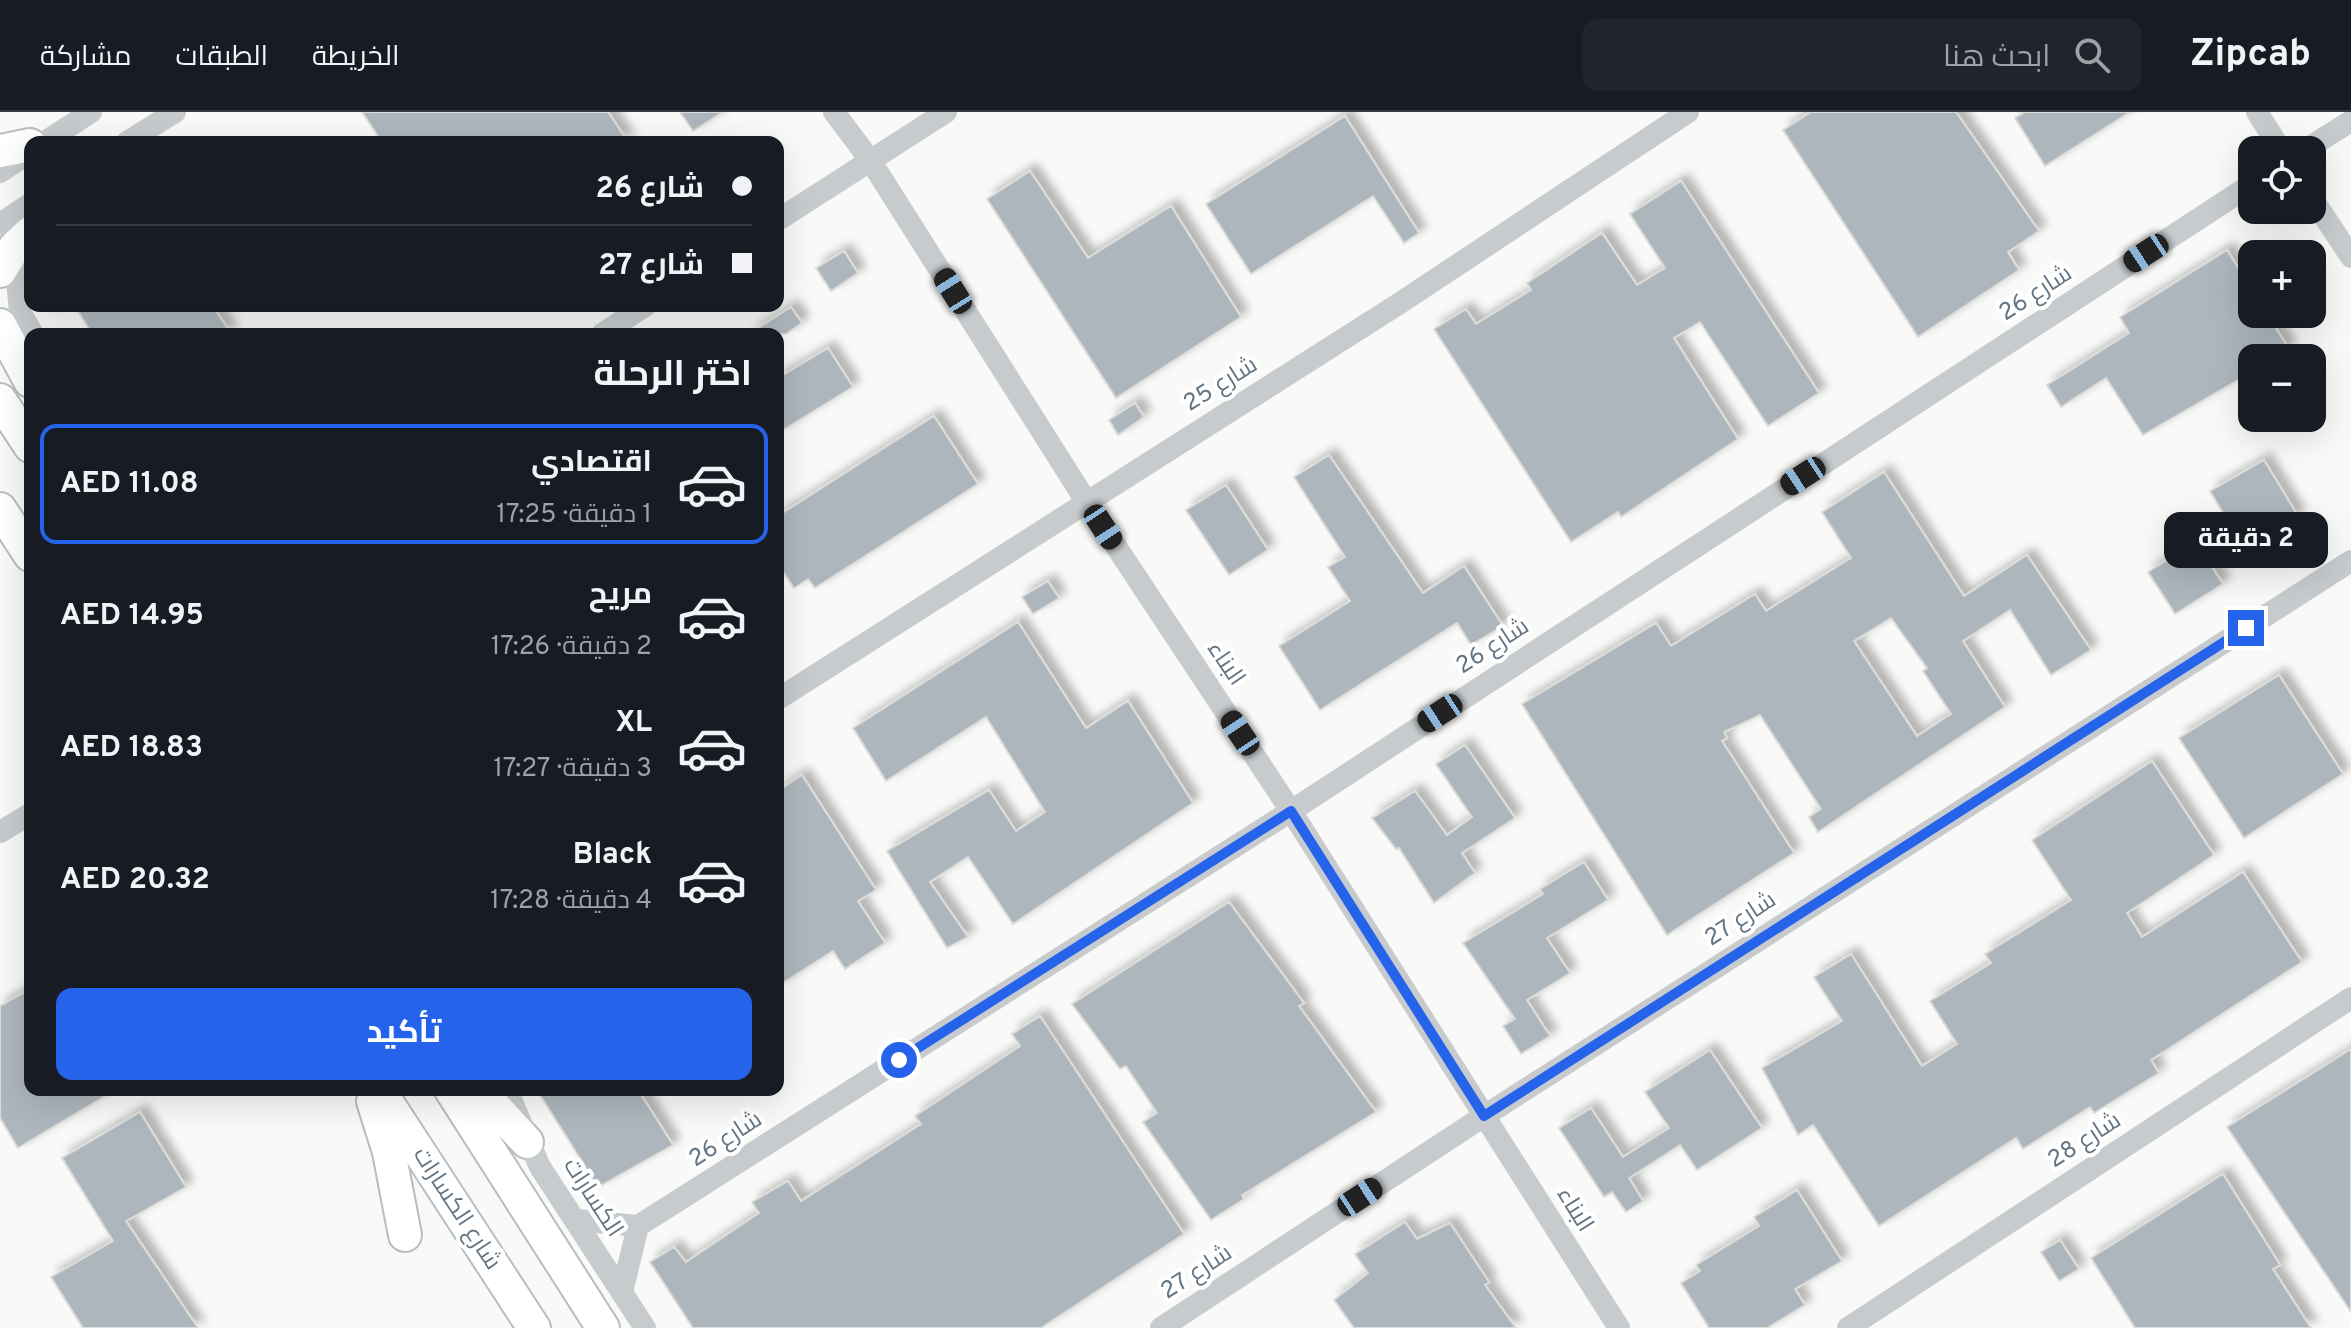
<!DOCTYPE html>
<html lang="ar">
<meta charset="utf-8">
<style>
body{margin:0;font-family:Overpass,Cairo,sans-serif;background:#20242c;color:#f1f3f6;direction:rtl;height:100vh;display:flex;flex-direction:column;font-size:30px;white-space:nowrap}
*{box-sizing:border-box;margin:0}
p{font-size:26px;color:#9ea1a6}
.icon{flex:none;width:44px;height:44px;fill:none;stroke:currentColor;stroke-width:2;stroke-linecap:round;stroke-linejoin:round}
.map{position:relative;flex:1;overflow:hidden;direction:ltr}
.details{position:absolute;left:24px;top:216px;width:760px;height:768px;display:flex;flex-direction:column;background:#171b24;border-radius:16px;box-shadow:0 8px 32px #0002;direction:rtl}
.details>*{flex:none}
.hud{position:absolute;left:24px;top:24px;width:760px;height:176px;border-radius:16px;box-shadow:0 8px 32px #0002;direction:rtl;display:grid;align-content:center;height:176px;padding:0 32px;background:#171b24}
.fabs{position:absolute;left:2238px;top:24px;display:grid;gap:16px}
.fabs a{display:grid;place-items:center;width:88px;height:88px;border-radius:16px;background:#171b24;box-shadow:0 8px 32px #0002;font-size:40px}
.end{position:absolute;width:36px;height:36px;margin:-18px;border:10px solid #2563eb;background:#fff;box-shadow:0 0 0 4px #fff}
.from{border-radius:50%}
.bubble{position:absolute;height:56px;border-radius:16px;background:#171b24;box-shadow:0 8px 32px #0002;font-size:26px;font-weight:700;line-height:56px;text-align:center;direction:rtl}
.car{position:absolute;width:24px;height:48px;margin:-24px -12px;border-radius:10px;box-shadow:0 0 6px 2px #0007;background:linear-gradient(#222 24%,#8ab4d8 0 40%,#222 0 76%,#8ab4d8 0 86%,#222 0)}
.hud b{display:flex;align-items:center;gap:28px;height:76px;font-size:30px}
.hud b+b{border-top:2px solid #363941}
.hud i{width:20px;height:20px;background:#f1f3f6}
ul{padding:0;list-style:none}
li{display:flex;align-items:center;gap:24px;height:120px;margin:0 16px 12px;padding:0 16px;border:4px solid transparent;border-radius:16px}
li div{flex:1}
li b{display:block;font-size:30px}
li em{font-style:normal;font-weight:700}
li.active{border-color:#2563eb}
li>.icon{width:72px;height:72px;stroke-width:1.5}
h2{padding:0 32px;font-size:36px;line-height:96px}
.primary-button{display:flex;gap:16px;margin-top:auto;padding:16px 32px}
.primary-button a{flex:1;height:92px;border-radius:16px;background:#2563eb;color:#fff;font-size:32px;font-weight:700;line-height:92px;text-align:center}
header{display:flex;align-items:center;gap:48px;box-sizing:border-box;height:112px;padding:0 40px;background:#171b24;border-bottom:2px solid #363941}
header strong{font-size:38px}
nav{display:flex;gap:44px;margin-inline-start:auto;font-size:28px}
.search{width:560px;height:72px;background:#20242c;display:flex;align-items:center;gap:20px;box-sizing:border-box;padding:0 28px;border-radius:16px;color:#9ea1a6;font-size:30px}
.map>svg:first-child{display:block}
.building{fill:#adb6bc;stroke:#dbdbd9;stroke-width:2;fill-rule:evenodd;filter:url(#shadow)}
.lines{fill:none;stroke-linecap:round;stroke-linejoin:round}
.secondary-casing{stroke:#b7bdc1;stroke-width:36}
.street{stroke:#c7cbce;stroke-width:22}
.secondary{stroke:#fff;stroke-width:32}
.route{stroke:#2563eb;stroke-width:10}
.labels{text-anchor:middle;dominant-baseline:central;stroke-width:8;stroke-linejoin:round;paint-order:stroke}
.street-label{font-size:24px;fill:#637583;stroke:#fff}
</style>
<header>
<strong>Zipcab</strong>
<div class="search"><svg class="icon" aria-label="search" viewBox="0 0 24 24"><circle cx="10" cy="10" r="6"/><path d="M15 15l6 6"/></svg>ابحث هنا</div>
<nav><a>الخريطة</a><a>الطبقات</a><a>مشاركة</a></nav>
</header>
<div class="map">
<svg width="2351" height="1216" viewBox="0 0 2351 1216">
<defs>
<filter id="shadow"><feDropShadow dx="7" dy="-7" stdDeviation="4" flood-color="#0004"/></filter>
</defs>
<rect width="100%" height="100%" fill="#f9f9f7"/>
<path class="building" d="M362 0H608L628 30H382Z
M680 0H723L693 19Z
M1811 0H1956L2039 119 2008 140 2019 158 1918 225 1783 18Z
M2025 0H2130L2045 54 2015 6Z
M1345 4 1419 121 1404 131 1373 84 1251 162 1206 92Z
M1030 59 1088 146 1171 94 1241 205 1116 286 987 87Z
M1681 69 1819 281 1768 314 1700 210 1674 226 1738 327 1621 405 1618 400 1571 430 1434 217 1466 197 1476 212 1531 178 1527 171 1602 121 1637 173 1665 156 1630 102Z
M2227 138 2252 178V202H2267L2289 237 2274 246H2252V260L2143 323 2106 266 2061 295 2047 273 2129 221 2120 205Z
M844 139 858 161 831 179 816 156Z
M75 194H213L231 222H92Z
M791 195 802 211 786 222H749Z
M828 236 853 275 778 321V266Z
M1135 291 1144 305 1118 323 1109 308Z
M934 304 978 372 815 476 808 467 794 476 778 452V404Z
M1329 343 1423 481 1464 454 1503 514 1471 533 1457 511 1320 598 1279 534 1350 489 1328 455 1345 445 1294 365Z
M2264 348 2298 404 2244 436 2210 379Z
M1884 360 1964 484 2027 443 2091 538 2051 563 2010 498 1963 529 2005 595 1818 720 1809 705 1821 697 1760 603 1724 620 1727 626 1722 629 1794 741 1667 823 1522 592 1656 511 1671 534 1755 482 1766 499 1851 446 1822 400ZM1891 506 1927 556 1923 559 1951 602 1917 624 1854 529Z
M1226 373 1268 438 1229 463 1186 398Z
M2196 430 2223 472 2175 502 2148 460Z
M1048 469 1059 486 1033 502 1022 485Z
M1018 510 1086 616 1128 589 1193 691 1013 812 968 745 930 770 968 825 947 836 887 739 989 678 1016 719 1045 700 986 605 886 669 853 616Z
M2279 563 2343 662 2244 726 2179 626Z
M1465 633 1515 706 1462 741 1475 761 1434 791 1399 736 1396 737 1372 706 1415 679 1447 723 1472 705 1436 652Z
M2152 649 2214 743 2127 801 2142 825 2243 760 2302 850 2151 948 2159 961 2094 1001 2090 995 2023 1037 2016 1026 1879 1114 1813 1013 1798 1023 1762 956 1842 909 1814 865 1851 842 1922 954 1957 932 1930 889 1991 851 1985 842 2071 788 2032 728Z
M802 663 876 778 858 789 885 831 845 857 833 839 778 874V679Z
M1584 750 1608 788 1547 826 1570 861 1527 888 1550 924 1521 942 1503 914 1515 907 1463 831 1543 782 1540 777Z
M1229 790 1304 891 1299 894 1376 1000 1242 1083 1244 1087 1211 1108 1143 1010 1157 1001 1126 954 1120 957 1072 892Z
M30 877V978H115L18 1036 0 1006V894Z
M1040 904 1184 1122 1041 1216H693L650 1150 674 1135 686 1150 759 1101 752 1090 788 1069 801 1089 921 1012 915 1004 1020 934 1012 922Z
M2351 937V1200L2227 1015Z
M1710 938 1762 1016 1697 1058 1680 1033 1629 1066 1643 1089 1626 1100 1612 1080 1604 1085 1559 1016 1591 996 1623 1045 1669 1016 1645 980Z
M537 978H638L673 1033 598 1075Z
M140 1000 186 1075 126 1109 198 1216H83L51 1165 113 1129 62 1046Z
M2223 1062 2280 1153 2273 1157 2311 1216H2135L2091 1146Z
M1797 1078 1842 1149 1795 1177 1805 1193 1767 1216H1709L1681 1171 1700 1159 1696 1153 1759 1114 1754 1105Z
M1405 1110 1417 1127 1450 1111 1489 1170 1485 1173 1516 1216H1354L1334 1188 1368 1161 1355 1142Z
M2060 1128 2079 1157 2059 1169 2041 1140Z"/>
<g class="lines">
<g class="secondary-casing">
<path id="secondary" d="M0 39 30 33
M0 159 14 136 30 121
M0 213 30 269
M0 288 30 334
M0 397 30 443
M379 978 534 1216
M451 978 603 1216
M479 978 527 1030
M373 989 389 1040 405 1123"/>
</g>
<path class="street" d="M834 0 870 48 1086 389 1291 699 1619 1216
M2257 0 2281 38
M45 30 91 0
M127 30 175 0
M2305 38 2351 9
M0 60 30 40
M2312 86 2351 145
M778 108 946 0
M0 112 30 92
M14 136 20 200 33 222
M602 222 645 194
M778 587 1400 191 1688 0
M0 720 30 702
M507 978 540 1055 645 1216
M576 1108 638 1114 1291 699 2252 72
M622 1180 638 1114
M1161 1216 1484 1004 2351 449
M1848 1216 2351 886"/>
<use href="#secondary" class="secondary"/>
</g>
<g class="lines">
<path class="route" d="M899 948 1291 699 1484 1004 2246 516"/>
</g>
<g class="labels">
<g class="street-label">
<text transform="translate(2036 182) rotate(-33)">شارع 26</text>
<text transform="translate(1221 273) rotate(-32)">شارع 25</text>
<text transform="translate(1493 535) rotate(-33)">شارع 26</text>
<text transform="translate(1225 552) rotate(56)">البناء</text>
<text transform="translate(1741 808) rotate(-33)">شارع 27</text>
<text transform="translate(726 1028) rotate(-33)">شارع 26</text>
<text transform="translate(2085 1029) rotate(-33)">شارع 28</text>
<text transform="translate(592 1086) rotate(57)">الكسارات</text>
<text transform="translate(456 1097) rotate(57)">شارع الكسارات</text>
<text transform="translate(1574 1098) rotate(58)">البناء</text>
<text transform="translate(1197 1161) rotate(-33)">شارع 27</text>
</g>
</g>
</svg>
<div class="fabs">
<a><svg class="icon" aria-label="locate" viewBox="0 0 24 24"><circle cx="12" cy="12" r="6"/><path d="M12 2v4M12 18v4M2 12h4M18 12h4"/></svg></a>
<a>+</a>
<a>−</a>
</div>
<i class="end from" style="left:899px;top:948px"></i>
<i class="end" style="left:2246px;top:516px"></i>
<div class="bubble" style="left:2164px;top:400px;width:164px">2 دقيقة</div>
<i class="car" style="left:2146px;top:141px;rotate:237deg"></i>
<i class="car" style="left:953px;top:179px;rotate:328deg"></i>
<i class="car" style="left:1803px;top:364px;rotate:237deg"></i>
<i class="car" style="left:1103px;top:415px;rotate:147deg"></i>
<i class="car" style="left:1440px;top:601px;rotate:237deg"></i>
<i class="car" style="left:1240px;top:621px;rotate:326deg"></i>
<i class="car" style="left:1360px;top:1085px;rotate:57deg"></i>
<div class="hud">
<b><i class="from"></i>شارع 26</b>
<b><i></i>شارع 27</b>
</div>
<section class="details">
<h2>اختر الرحلة</h2>
<ul>
<li class="active"><svg class="icon" aria-label="car" viewBox="0 0 24 24"><path d="M5 17H2v-5l4-1 3-4h7l3 4 3 1v5h-3M9 17h6M6 11h13"/><circle cx="7" cy="17" r="2"/><circle cx="17" cy="17" r="2"/></svg><div><b>اقتصادي</b><p>1 دقيقة · 17:25</p></div><em>AED 11.08</em></li>
<li><svg class="icon" aria-label="car" viewBox="0 0 24 24"><path d="M5 17H2v-5l4-1 3-4h7l3 4 3 1v5h-3M9 17h6M6 11h13"/><circle cx="7" cy="17" r="2"/><circle cx="17" cy="17" r="2"/></svg><div><b>مريح</b><p>2 دقيقة · 17:26</p></div><em>AED 14.95</em></li>
<li><svg class="icon" aria-label="car" viewBox="0 0 24 24"><path d="M5 17H2v-5l4-1 3-4h7l3 4 3 1v5h-3M9 17h6M6 11h13"/><circle cx="7" cy="17" r="2"/><circle cx="17" cy="17" r="2"/></svg><div><b>XL</b><p>3 دقيقة · 17:27</p></div><em>AED 18.83</em></li>
<li><svg class="icon" aria-label="car" viewBox="0 0 24 24"><path d="M5 17H2v-5l4-1 3-4h7l3 4 3 1v5h-3M9 17h6M6 11h13"/><circle cx="7" cy="17" r="2"/><circle cx="17" cy="17" r="2"/></svg><div><b>Black</b><p>4 دقيقة · 17:28</p></div><em>AED 20.32</em></li>
</ul>
<div class="primary-button"><a>تأكيد</a></div>
</section>
</div>
